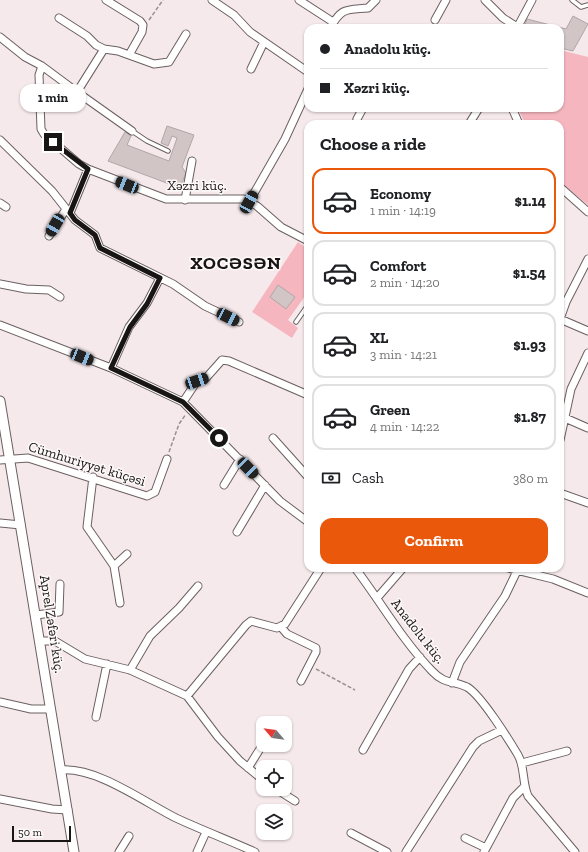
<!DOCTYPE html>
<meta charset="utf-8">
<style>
body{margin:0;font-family:"Zilla Slab",serif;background:#f6f6f6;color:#202124;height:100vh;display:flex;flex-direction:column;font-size:15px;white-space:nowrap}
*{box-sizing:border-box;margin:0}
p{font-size:13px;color:#757577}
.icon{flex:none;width:22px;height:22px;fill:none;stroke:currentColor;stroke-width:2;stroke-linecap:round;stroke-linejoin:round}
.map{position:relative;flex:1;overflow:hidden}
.panel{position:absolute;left:304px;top:120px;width:260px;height:452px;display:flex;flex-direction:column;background:#fff;border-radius:12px;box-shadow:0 1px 3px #0004}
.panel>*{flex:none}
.guide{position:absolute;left:304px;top:24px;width:260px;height:88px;border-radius:12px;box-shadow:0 1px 3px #0004;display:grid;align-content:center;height:88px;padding:0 16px;background:#fff}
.needle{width:26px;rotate:298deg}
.buttons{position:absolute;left:256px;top:716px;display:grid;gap:8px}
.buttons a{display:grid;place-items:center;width:36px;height:36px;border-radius:8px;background:#fff;box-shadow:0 1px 3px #0004;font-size:20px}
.scale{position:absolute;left:12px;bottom:10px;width:59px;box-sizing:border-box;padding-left:4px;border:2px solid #191515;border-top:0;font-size:11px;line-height:14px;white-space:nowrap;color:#191515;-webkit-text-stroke:3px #fef9f9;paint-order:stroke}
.end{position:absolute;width:18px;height:18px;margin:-9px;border:5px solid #191515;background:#fff;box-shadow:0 0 0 2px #fff}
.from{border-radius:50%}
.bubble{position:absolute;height:28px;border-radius:12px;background:#fff;box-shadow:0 1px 3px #0004;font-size:13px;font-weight:800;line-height:28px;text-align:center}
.car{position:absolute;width:12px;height:24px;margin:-12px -6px;border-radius:5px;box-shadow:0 0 3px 1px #0007;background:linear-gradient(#222 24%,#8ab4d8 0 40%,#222 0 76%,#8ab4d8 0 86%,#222 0)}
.guide b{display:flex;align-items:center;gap:14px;height:38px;font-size:15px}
.guide b+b{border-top:1px solid #e0e0e0}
.guide i{width:10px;height:10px;background:#202124}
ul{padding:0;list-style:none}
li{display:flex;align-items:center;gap:12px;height:66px;margin:0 8px 6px;padding:0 8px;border:2px solid #e0e0e0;border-radius:12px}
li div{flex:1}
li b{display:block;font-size:15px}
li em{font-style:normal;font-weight:800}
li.active{border-color:#ea580c}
li>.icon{width:36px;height:36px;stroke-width:1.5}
h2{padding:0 16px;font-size:18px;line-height:48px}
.pay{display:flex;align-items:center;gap:10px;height:44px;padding:0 16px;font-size:15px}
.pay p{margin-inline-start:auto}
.primary-button{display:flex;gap:8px;margin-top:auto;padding:8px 16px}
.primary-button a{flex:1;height:46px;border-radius:12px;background:#ea580c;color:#fff;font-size:16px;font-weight:800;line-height:46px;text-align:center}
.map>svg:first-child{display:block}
.green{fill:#f6b6bf}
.building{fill:#d1c5c6;stroke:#b1a6a7}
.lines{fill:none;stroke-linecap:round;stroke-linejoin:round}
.service-casing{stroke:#6b6061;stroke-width:5.5}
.minor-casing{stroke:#6b6061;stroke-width:9}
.tertiary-casing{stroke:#6b6061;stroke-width:11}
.path{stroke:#988f90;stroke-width:1.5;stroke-dasharray:4 2;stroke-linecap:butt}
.service{stroke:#fff;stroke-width:3.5}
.minor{stroke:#fff;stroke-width:7}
.tertiary{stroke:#fff;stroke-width:9}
.route{stroke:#191515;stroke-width:5}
.labels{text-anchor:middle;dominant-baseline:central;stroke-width:3;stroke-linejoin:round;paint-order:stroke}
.street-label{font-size:14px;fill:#191515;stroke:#fef9f9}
.district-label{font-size:18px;font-weight:bold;letter-spacing:1px;fill:#191515;stroke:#fef9f9}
</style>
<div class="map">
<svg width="588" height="852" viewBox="0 0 588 852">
<rect width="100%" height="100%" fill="#f6e9eb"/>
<path class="green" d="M560 50 588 57V205L560 182V124H526L517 108H560Z
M298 242 308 249V292L288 320 298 328 292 338 252 312Z"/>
<path class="building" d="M573 16 588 24 573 51 560 48V28H524L527 19 566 29Z
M167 126 194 135 182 167 186 173 180 188 108 161 125 132 131 136 127 145 169 161 177 138 172 136 168 146 161 143Z
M278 285 295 297 286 309 270 297Z"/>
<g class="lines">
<g class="service-casing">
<path id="service" d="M572 0 581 7 588 5
M132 131 147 141 168 151
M296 322 308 305"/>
</g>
<g class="minor-casing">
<path id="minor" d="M212 0 234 15 250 32 308 72
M299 0 333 22
M485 0 503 18 517 27
M59 18 87 36 96 45 104 49
M435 20 446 0
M330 28C342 7 346 10 368 8L376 0
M517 28 532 0
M0 37 25 57 42 66 39 75 41 129 44 134 79 164 88 169 166 199H244L257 206 281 227 308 241
M129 55 154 64 169 62 186 34
M42 66 77 92 104 49 118 51 129 55 142 32 143 25 140 21 106 0
M251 69 264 42
M77 92 132 131
M512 108 519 124
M356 124 357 119 363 108
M469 124 479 108
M0 140 52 191 75 220 95 235 100 248 173 284 205 306 239 322
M560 187 588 212
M185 200 192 161
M249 202 285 139 308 89
M0 203 6 207
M70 213 88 169
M49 236 66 209
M0 284 26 289 49 290 60 297
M560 319 566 302 588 259
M560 319 588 331
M0 325 111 368 183 402 280 501 308 522
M111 368 129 327 147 303 160 278
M183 402 197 381 206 378 222 360 229 361 308 395
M565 418 588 428
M273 438 308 477
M560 440 571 389 588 353
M0 460 28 458 147 496 155 492 167 459
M93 477 87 527 114 566 120 603
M224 485 240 459
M560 493 588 503
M0 523 21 525
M237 532 265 485
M114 566 127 554
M355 568C381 602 402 640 432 671 445 685 453 680 467 687 481 695 509 740 518 755 525 767 522 782 528 796L575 852
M508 568 553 579 588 593
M377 598 403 568
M36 615 59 612 60 584
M281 627 287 634 316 648V652L301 681
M40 641H55L85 659 130 670 187 696 218 737 240 761 263 780
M130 670 150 636 179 608 198 586
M452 683 460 662 505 596 517 571
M187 696 246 625 251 621 277 628 285 624 321 568
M0 702 31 709H51
M96 717 107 664
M363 750 409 669 420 657
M522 763 567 751
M248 768 263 744
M61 770C97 767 144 802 176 818 202 830 228 840 255 852
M276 789 295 801
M0 799 52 809 68 810
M351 833 387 852
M465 838 486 848
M119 852 129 836
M197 852 206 832
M406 852 473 747 479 741 502 730
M484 852 513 798 524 787"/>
</g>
<g class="tertiary-casing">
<path id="tertiary" d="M0 401 74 852"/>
</g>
<path class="path" d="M149 20 163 0
M169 452 179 424 186 414
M316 669 355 690"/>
<use href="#service" class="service"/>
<use href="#minor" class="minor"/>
<use href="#tertiary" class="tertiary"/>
</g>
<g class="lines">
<path class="route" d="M53 142 88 169 70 213 75 220 95 235 100 248 160 278 147 304 130 327 111 368 183 402 219 438"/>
</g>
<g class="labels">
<g class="street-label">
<text x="197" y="185">Xəzri küç.</text>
<text transform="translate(87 464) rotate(17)">Cümhuriyyət küçəsi</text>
<text transform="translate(52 624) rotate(81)">Aprel Zəfəri küç.</text>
<text transform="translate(418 631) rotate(52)">Anadolu küç.</text>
</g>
<g class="district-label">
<text x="236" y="263">XOCƏSƏN</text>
</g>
</g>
</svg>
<div class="buttons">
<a><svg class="needle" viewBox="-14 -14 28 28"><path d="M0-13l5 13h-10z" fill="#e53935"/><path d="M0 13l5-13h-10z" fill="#757577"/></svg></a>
<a><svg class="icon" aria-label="locate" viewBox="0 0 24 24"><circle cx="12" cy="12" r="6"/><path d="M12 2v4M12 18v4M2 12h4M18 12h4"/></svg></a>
<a><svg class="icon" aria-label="layers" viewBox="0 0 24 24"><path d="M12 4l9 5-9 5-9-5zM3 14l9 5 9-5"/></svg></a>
</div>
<div class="scale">50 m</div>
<i class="end from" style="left:219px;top:438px"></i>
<i class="end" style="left:53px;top:142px"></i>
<div class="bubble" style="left:20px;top:84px;width:66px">1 min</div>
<i class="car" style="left:127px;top:185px;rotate:292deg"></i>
<i class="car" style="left:249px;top:202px;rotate:29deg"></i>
<i class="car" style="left:55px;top:225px;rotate:210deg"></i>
<i class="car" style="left:228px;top:317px;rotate:117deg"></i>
<i class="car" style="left:82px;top:357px;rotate:112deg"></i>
<i class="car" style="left:197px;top:381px;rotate:71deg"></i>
<i class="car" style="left:248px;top:468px;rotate:136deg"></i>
<div class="guide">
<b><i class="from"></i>Anadolu küç.</b>
<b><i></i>Xəzri küç.</b>
</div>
<section class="panel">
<h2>Choose a ride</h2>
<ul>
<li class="active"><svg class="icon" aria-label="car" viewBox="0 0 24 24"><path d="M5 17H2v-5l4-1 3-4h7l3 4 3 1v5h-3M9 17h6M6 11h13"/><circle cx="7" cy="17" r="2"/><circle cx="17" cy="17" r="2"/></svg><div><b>Economy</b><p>1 min · 14:19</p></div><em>$1.14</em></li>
<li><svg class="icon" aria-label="car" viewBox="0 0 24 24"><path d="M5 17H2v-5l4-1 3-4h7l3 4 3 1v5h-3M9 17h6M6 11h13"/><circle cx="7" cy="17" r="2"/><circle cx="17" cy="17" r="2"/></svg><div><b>Comfort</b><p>2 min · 14:20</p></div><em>$1.54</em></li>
<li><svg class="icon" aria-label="car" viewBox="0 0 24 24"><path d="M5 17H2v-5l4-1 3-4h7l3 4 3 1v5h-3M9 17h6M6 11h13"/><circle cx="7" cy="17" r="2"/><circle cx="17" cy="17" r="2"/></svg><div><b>XL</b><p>3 min · 14:21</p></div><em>$1.93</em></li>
<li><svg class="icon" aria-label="car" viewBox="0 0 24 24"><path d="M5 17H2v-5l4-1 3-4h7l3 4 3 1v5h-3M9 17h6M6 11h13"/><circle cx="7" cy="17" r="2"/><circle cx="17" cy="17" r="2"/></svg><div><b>Green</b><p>4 min · 14:22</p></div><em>$1.87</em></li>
</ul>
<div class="pay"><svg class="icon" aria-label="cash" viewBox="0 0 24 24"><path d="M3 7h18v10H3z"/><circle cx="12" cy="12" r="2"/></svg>Cash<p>380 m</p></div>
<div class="primary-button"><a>Confirm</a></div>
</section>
</div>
